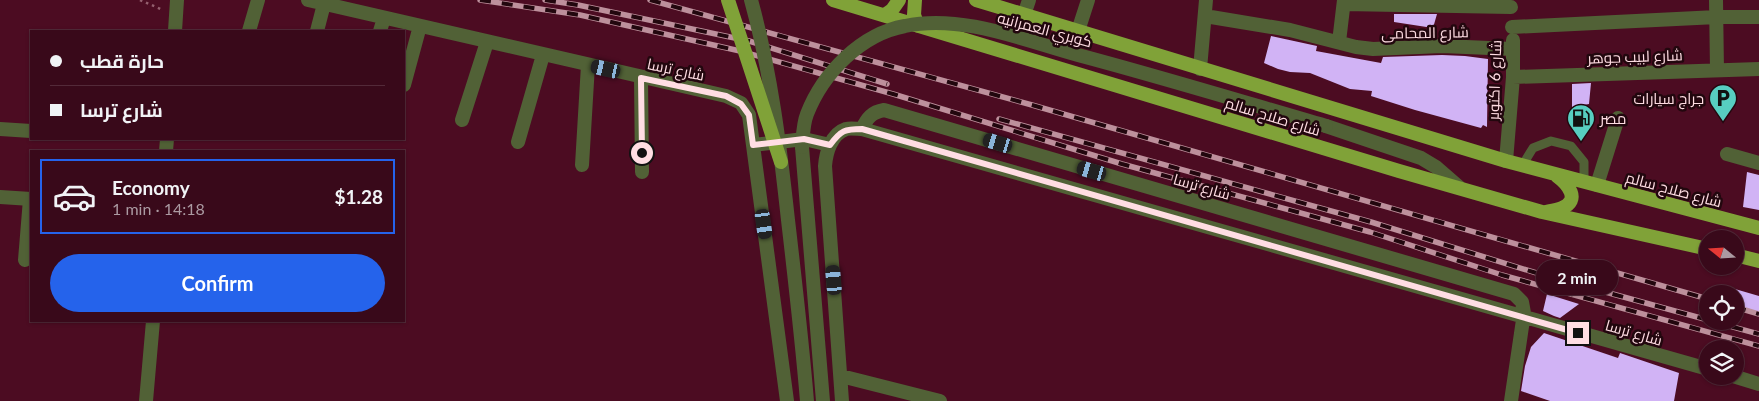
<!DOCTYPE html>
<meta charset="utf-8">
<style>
body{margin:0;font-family:Lato,Cairo,sans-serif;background:#401223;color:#f1f3f6;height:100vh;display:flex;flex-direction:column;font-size:19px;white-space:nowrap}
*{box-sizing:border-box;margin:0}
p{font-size:16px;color:#ab9aa2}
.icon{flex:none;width:28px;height:28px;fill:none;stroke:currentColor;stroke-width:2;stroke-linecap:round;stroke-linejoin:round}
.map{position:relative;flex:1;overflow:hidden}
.drawer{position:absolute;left:30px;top:150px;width:375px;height:172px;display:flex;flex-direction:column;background:#39091a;border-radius:0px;box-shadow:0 1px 4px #0004,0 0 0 1px #532a39}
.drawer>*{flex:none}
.banner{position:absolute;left:30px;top:30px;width:375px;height:110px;border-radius:0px;box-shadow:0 1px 4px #0004,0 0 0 1px #532a39;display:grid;align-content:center;height:110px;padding:0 20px;background:#39091a}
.needle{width:32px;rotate:288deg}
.tools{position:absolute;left:1699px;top:230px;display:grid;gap:10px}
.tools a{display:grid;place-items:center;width:45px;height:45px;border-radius:50%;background:#39091a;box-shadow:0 1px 4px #0004,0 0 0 1px #532a39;font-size:25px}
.end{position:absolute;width:22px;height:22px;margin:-11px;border:6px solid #ffdde3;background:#111;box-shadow:0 0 0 2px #111}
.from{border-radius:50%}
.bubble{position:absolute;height:35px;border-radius:18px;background:#39091a;box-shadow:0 1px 4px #0004,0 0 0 1px #532a39;font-size:16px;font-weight:700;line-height:35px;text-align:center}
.car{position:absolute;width:15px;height:30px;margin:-15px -8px;border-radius:6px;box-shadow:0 0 4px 1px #0007;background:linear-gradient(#222 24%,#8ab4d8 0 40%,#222 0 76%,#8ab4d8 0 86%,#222 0)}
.banner b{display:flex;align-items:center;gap:18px;height:48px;font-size:19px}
.banner b+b{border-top:1px solid #532a39}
.banner i{width:12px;height:12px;background:#f1f3f6}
ul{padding:9px 0 0;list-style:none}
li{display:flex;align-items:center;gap:15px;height:75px;margin:0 10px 8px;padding:0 10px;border:2px solid #532a39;border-radius:0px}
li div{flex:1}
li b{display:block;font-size:19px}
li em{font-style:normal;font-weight:700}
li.current{border-color:#2563eb}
li>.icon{width:45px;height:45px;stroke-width:1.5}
.button{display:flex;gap:10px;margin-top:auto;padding:10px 20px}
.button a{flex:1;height:58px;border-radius:30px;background:#2563eb;color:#fff;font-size:20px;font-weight:700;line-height:58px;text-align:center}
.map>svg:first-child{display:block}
.building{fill:#d1b3f5}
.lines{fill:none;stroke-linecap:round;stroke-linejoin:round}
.path{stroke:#94606f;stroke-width:2.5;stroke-dasharray:2.5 4;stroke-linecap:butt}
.service{stroke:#516136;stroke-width:9}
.minor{stroke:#516136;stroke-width:14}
.tertiary{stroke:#516136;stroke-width:14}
.trunk{stroke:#80a238;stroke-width:14}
.rail-casing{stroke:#bd909c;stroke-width:5.5}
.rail{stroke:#22070e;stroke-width:4;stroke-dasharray:11;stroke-linecap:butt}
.tertiary-bridge{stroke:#516136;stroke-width:14}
.trunk-bridge{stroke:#80a238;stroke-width:14}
.route{stroke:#ffdde3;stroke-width:6}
.labels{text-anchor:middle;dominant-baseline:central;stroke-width:5;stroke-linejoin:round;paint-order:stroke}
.street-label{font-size:15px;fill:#ffdde3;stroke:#22070e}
.poi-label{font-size:15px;fill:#ffdde3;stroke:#22070e;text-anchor:end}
</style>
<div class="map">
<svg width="1759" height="401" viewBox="0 0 1759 401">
<rect width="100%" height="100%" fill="#4c0c22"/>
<path class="building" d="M1394 14H1437L1433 28 1394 22Z
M1271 36 1317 46 1316 51 1381 63 1383 57 1442 55 1465 56 1488 59 1487 127 1483 125 1481 128 1415 110 1371 96 1372 91 1350 89 1310 73 1290 72 1278 69 1264 63Z
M1591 83 1589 104 1572 107V84Z
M1747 172 1759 175V210L1743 207Z
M1735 289 1759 296V314L1735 308Z
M1547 294 1579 304 1560 318 1554 316 1543 311Z
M1544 333 1618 358 1620 353 1679 373 1674 401H1550L1521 391 1525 366 1531 347Z"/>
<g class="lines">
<path class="path" d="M140 0 163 10"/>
<path class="service" d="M1522 166 1533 148 1551 141 1571 146 1584 162V182"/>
<path class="minor" d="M308 0 726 96 741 103 749 115 787 401
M1716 0 1717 70
M1344 4 1511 7
M1024 15 1029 0
M1205 16 1290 30 1356 47 1373 49 1442 46 1513 49
M1512 27 1717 17H1759
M175 31 177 0
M249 31 258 0
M317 31 324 4
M380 31 384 18
M1078 31 1088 0
M1339 42 1344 0
M1200 69 1206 0
M1513 77 1759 69
M641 78 642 172
M404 85 420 26
M462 120 487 42
M0 129 31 131
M862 129C867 118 872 112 884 110L1514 294 1522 302 1524 313 1511 401
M518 142 543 55
M753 145 804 139 830 145
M166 151 167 139
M1727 154 1759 163
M1506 161 1513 77V40
M582 165 588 65
M1597 185 1618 118
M0 197 31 199
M25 260 30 199
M841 376 940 401
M1733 376 1759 384
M146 401 153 321
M842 401 825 166C826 153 831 134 846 129 850 128 858 129 862 129L1708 369"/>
<path class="tertiary" d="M1326 126 1421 158 1436 167 1459 187
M802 147 823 401"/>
<path class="trunk" d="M833 0 1399 171 1542 212 1708 249
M915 0 914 15 918 26
M976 0 1506 161 1759 228
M885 15 892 10 899 0
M1545 212C1550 211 1557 210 1562 208 1581 200 1568 184 1557 176
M1735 255 1759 261"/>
<g class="rail-casing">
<path id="rail" d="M480 0 580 15 740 51 893 94 1122 164 1370 232 1502 275 1759 346
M545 0 578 5 749 41 887 84
M650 0 1032 105 1708 299
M999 119 1371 222 1543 275 1708 320
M1735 307 1759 314
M1711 321 1759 334"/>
</g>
<use href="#rail" class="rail"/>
<path class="tertiary-bridge" d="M751 0C771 72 780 146 788 220 795 280 802 341 807 401
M802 147C803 136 803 124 807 114 823 73 861 34 905 26 962 14 1023 40 1078 55 1161 77 1243 102 1326 126"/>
<path class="trunk-bridge" d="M728 0 781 162"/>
</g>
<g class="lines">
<path class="route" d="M642 153 641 78 726 96 741 104 749 115 753 145 804 139 830 145C841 130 845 129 862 129L1578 333"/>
</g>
<defs>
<g id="parking-pin" transform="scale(1.4375)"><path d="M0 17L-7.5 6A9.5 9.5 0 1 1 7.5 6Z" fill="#57cec1" stroke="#22070e"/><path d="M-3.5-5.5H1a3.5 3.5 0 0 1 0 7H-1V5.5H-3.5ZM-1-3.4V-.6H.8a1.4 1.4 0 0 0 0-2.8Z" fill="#111"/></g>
<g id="fuel-pin" transform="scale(1.4375)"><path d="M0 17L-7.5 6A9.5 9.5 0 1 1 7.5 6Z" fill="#57cec1" stroke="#22070e"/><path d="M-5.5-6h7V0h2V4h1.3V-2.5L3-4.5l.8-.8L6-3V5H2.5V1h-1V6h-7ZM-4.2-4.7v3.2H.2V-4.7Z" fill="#111"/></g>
</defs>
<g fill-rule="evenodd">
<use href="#parking-pin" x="1723" y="98"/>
<use href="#fuel-pin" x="1581" y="118"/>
</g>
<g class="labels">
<g class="street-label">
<text transform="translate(1045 29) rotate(15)">كوبري العمرانيه</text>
<text transform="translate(1425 32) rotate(-1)">شارع المحامى</text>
<text transform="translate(1635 56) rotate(-2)">شارع لبيب جوهر</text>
<text transform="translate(676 69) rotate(12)">شارع ترسا</text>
<text transform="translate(1494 80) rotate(-88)">شارع 6 اكتوبر</text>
<text transform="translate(1273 116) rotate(17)">شارع صلاح سالم</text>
<text transform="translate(1202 186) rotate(16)">شارع ترسا</text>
<text transform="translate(1674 189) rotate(15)">شارع صلاح سالم</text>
<text transform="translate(1634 332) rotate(16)">شارع ترسا</text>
</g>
<g class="poi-label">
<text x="1704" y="98">جراج سيارات</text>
<text x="1600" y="118" text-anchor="start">مصر</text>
</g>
</g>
</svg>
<div class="tools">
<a><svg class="needle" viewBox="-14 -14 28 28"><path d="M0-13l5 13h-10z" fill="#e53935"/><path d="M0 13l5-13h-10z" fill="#ab9aa2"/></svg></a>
<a><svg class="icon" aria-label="locate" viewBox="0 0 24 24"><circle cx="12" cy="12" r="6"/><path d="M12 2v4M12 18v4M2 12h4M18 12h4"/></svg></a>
<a><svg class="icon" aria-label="layers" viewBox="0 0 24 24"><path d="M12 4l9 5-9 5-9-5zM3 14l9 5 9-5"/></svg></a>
</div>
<i class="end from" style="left:642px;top:153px"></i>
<i class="end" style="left:1578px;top:333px"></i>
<div class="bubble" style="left:1536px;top:260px;width:82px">2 min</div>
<i class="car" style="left:606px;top:69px;rotate:283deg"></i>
<i class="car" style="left:998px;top:143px;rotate:287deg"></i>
<i class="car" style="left:1092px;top:171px;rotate:286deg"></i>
<i class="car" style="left:764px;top:224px;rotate:172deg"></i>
<i class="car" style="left:834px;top:280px;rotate:355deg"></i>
<div class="banner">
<b><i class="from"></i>حارة قطب</b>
<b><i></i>شارع ترسا</b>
</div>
<section class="drawer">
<ul>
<li class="current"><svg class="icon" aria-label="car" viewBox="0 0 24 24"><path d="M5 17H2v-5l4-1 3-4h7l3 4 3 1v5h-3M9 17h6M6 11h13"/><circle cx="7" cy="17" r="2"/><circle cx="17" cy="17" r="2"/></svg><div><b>Economy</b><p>1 min · 14:18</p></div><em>$1.28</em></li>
</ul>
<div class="button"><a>Confirm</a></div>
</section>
</div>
